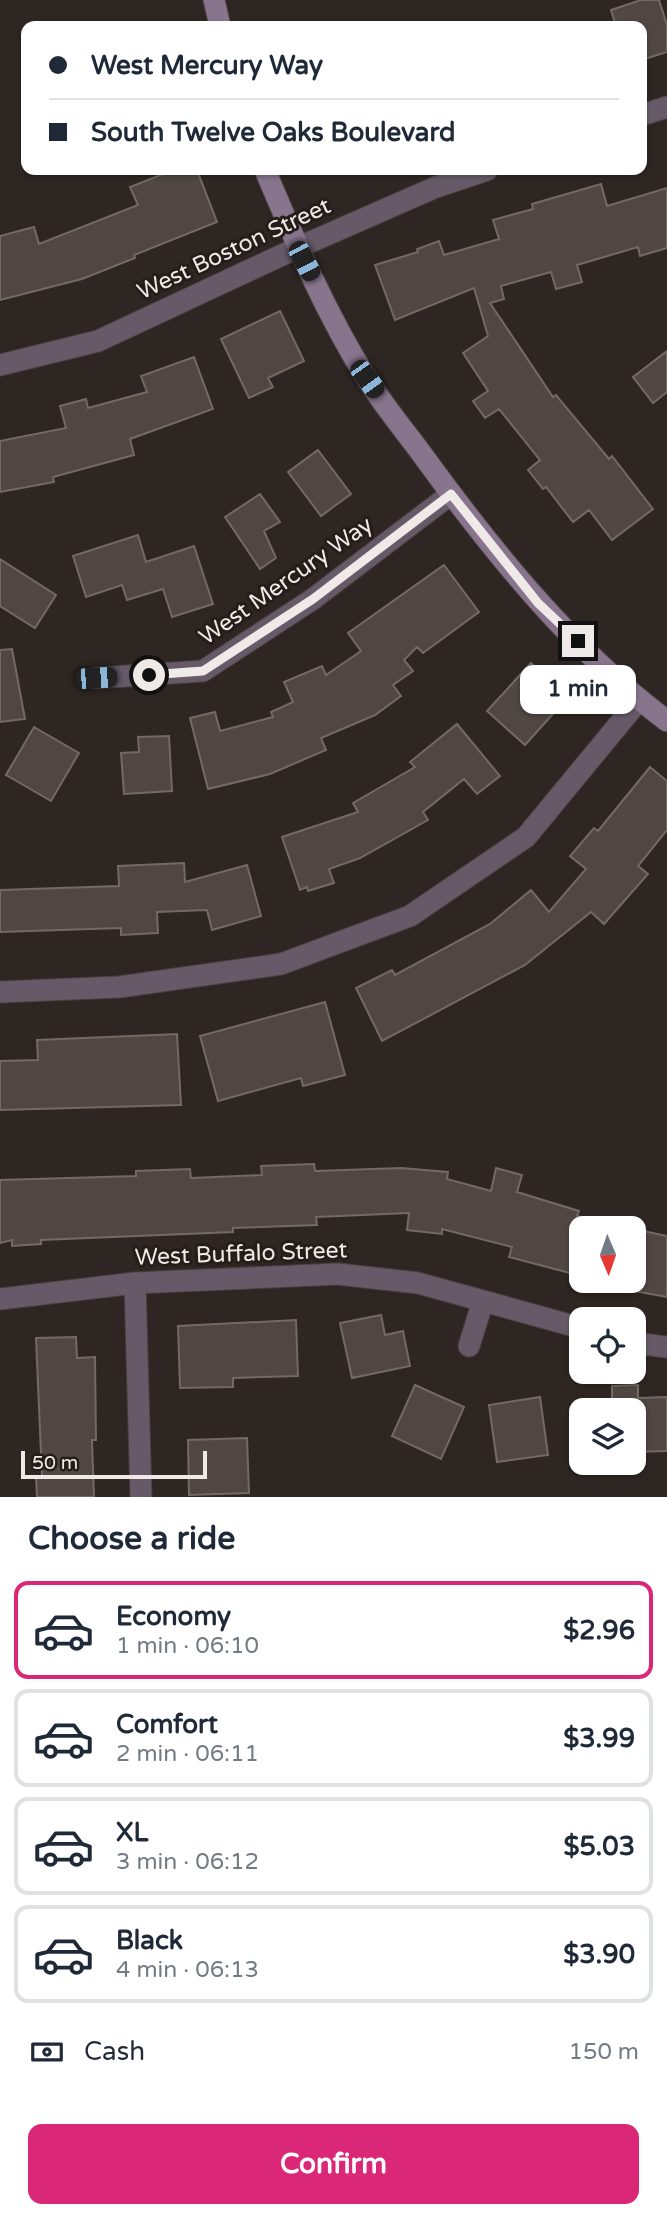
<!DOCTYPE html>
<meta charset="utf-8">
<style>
body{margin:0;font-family:"Varela Round",sans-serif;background:#f2f2f3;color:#1f2937;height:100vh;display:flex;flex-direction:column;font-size:26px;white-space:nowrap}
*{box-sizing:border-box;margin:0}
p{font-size:23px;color:#747a83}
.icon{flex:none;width:38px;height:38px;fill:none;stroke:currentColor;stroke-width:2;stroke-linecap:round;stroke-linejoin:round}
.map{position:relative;height:1497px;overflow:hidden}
.sheet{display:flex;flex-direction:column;background:#fff;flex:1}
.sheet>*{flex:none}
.guide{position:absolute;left:21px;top:21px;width:626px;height:154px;border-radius:14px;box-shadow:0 2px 5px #0004;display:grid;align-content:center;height:154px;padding:0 28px;background:#fff}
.needle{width:46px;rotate:178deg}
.fabs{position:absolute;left:569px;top:1216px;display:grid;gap:14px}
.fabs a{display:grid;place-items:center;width:77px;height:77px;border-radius:14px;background:#fff;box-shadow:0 2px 5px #0004;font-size:35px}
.scale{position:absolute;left:21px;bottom:18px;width:186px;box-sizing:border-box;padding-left:7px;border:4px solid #efe9e7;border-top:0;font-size:19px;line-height:24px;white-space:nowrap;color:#efe9e7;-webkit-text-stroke:5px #241d19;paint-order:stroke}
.end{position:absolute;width:32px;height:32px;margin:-16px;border:9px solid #efe9e7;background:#111;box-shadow:0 0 0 4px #111}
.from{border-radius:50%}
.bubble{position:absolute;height:49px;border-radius:14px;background:#fff;box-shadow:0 2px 5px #0004;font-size:23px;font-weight:700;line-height:49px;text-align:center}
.car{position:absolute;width:21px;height:42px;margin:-21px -10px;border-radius:9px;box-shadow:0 0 5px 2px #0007;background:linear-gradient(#222 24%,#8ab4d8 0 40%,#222 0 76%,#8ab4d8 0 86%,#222 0)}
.guide b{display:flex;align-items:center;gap:24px;height:66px;font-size:26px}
.guide b+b{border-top:2px solid #e0e1e3}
.guide i{width:18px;height:18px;background:#1f2937}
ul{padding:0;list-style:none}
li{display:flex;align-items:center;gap:21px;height:98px;margin:0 14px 10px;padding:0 14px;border:4px solid #e0e1e3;border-radius:14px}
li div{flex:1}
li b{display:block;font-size:26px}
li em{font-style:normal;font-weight:700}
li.on{border-color:#db2777}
li>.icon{width:63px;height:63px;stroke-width:1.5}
h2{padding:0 28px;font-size:32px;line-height:84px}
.pay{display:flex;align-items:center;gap:18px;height:77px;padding:0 28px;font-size:26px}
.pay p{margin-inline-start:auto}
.primary-button{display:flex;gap:14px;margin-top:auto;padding:14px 28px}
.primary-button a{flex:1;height:80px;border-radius:14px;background:#db2777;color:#fff;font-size:28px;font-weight:700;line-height:80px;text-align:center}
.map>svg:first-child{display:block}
.building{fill:#504743;stroke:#736965;stroke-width:2}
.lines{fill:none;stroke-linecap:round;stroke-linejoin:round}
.street-casing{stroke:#49413e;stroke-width:23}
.secondary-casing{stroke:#49413e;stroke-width:23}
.street{stroke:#665a69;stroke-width:21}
.secondary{stroke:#88758d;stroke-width:21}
.route{stroke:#efe9e7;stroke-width:9}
.labels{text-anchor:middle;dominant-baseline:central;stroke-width:6;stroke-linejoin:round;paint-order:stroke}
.street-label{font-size:23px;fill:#efe9e7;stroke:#241d19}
</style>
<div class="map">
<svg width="667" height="1497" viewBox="0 0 667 1497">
<rect width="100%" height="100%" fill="#2e2622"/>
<path class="building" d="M641 0H659L667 25V52L642 60V26H616L611 10Z
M173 170H197L217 222 134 255 135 258 82 279 0 300V236L34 227 39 244 138 205 130 187Z
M601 184 607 206 667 188V248L640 256 638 247 577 265 582 282 556 289 551 272 501 286 504 299 490 303 553 397 556 395 609 459 612 456 653 509 612 540 589 510 573 522 546 487 543 489 528 470 540 460 499 409 485 418 473 401 488 391 463 353 488 336 474 288 395 320 375 265 418 252 417 249 439 241 444 255 499 239 493 220 533 209 532 204Z
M280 311 304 361 268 378 273 387 249 398 221 339Z
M667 351V392L653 403 633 377Z
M194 357 213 409 130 439 134 455 53 477 54 482 0 492V441L66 428 60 406 86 399 88 408 147 392 141 376Z
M318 450 351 494 321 516 288 472Z
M260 494 280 522 264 531 276 558 260 569 225 517Z
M138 535 146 562 194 546 213 604 172 617 163 589 127 600 122 585 86 597 73 556Z
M0 559 56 595 35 628 0 606Z
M444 565 479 612 423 653 417 647 404 660 413 671 393 685 401 696 375 715 321 738 326 750 270 774 208 789 190 718 215 712 220 731 273 717 271 712 293 702 284 682 322 666 326 675 361 651 348 633Z
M12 649 25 719 0 722V650Z
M531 663 569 696 525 745 487 711Z
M457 724 500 776 477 794 464 779 423 812 428 820 360 858 329 869 334 883 308 891 307 887 300 890 282 837 358 812 353 803 415 767 410 762Z
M34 727 79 753 51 801 6 775Z
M169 736 172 791 124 794 121 753 139 752 138 737Z
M650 767 667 781V830L638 866 648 874 604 924 591 912 525 965 382 1041 356 988 392 970 395 975 490 924 531 890 549 912 586 869 570 856 594 828 598 831Z
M184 863 185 882 247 865 261 916 212 930 207 910 157 912 158 933 121 935V928L0 932V890L119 886 118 866Z
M325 1002 345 1075 303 1086 301 1078 218 1101 200 1036Z
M177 1034 181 1105 0 1110V1061L38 1060 37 1040Z
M314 1164 315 1171 401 1168 448 1172 447 1179 491 1191 496 1168 522 1175 517 1192 579 1211 577 1216 581 1217V1276L509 1257 512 1247 442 1229V1234L407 1230 409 1213 316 1217 317 1225 233 1228V1232L41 1240V1244L12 1246V1240L0 1243V1180L136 1176V1171L190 1169 191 1178 262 1175 261 1166Z
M634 1229 667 1236V1297L634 1291Z
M381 1315 385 1335 403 1331 410 1366 352 1378 340 1323Z
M296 1320 298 1376 233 1378V1387L180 1388 178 1326Z
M76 1337 77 1358 95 1357 96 1440H92L94 1497H37L36 1477H42L36 1338Z
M415 1385 464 1407 441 1459 392 1436Z
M638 1385V1398L667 1397V1451L634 1452V1410H612V1386Z
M540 1397 548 1455 497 1462 489 1405Z
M247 1438 249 1493 189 1495 188 1440Z"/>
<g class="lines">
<g class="street-casing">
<path id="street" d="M642 115 667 107
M0 365 98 341 297 248 436 187 487 170
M96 678 203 671 313 599 451 494
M0 992 119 987 281 964 410 916 526 837 639 700
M135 1283 141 1497
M0 1299 135 1283 338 1274 418 1283 581 1328
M634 1343 667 1347
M469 1346 483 1301"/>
</g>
<g class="secondary-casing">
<path id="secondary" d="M214 0 220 26
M265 170C295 241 326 314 367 379 384 406 405 431 424 457 494 553 571 649 667 721"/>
</g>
<use href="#street" class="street"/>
<use href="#secondary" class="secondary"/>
</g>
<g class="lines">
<path class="route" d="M149 675 203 671 313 599 451 494 538 603 578 641"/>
</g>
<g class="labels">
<g class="street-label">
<text transform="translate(234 249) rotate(-25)">West Boston Street</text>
<text transform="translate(286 581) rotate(-35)">West Mercury Way</text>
<text transform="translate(241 1254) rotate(-2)">West Buffalo Street</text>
</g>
</g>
</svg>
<div class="fabs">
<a><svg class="needle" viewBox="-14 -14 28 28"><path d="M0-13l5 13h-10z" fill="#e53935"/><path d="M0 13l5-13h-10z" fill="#747a83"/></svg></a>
<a><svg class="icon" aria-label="locate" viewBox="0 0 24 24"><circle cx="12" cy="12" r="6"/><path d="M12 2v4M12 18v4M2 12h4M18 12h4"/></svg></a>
<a><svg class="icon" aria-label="layers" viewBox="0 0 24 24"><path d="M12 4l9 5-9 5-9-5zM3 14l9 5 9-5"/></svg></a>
</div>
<div class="scale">50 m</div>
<i class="end from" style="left:149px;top:675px"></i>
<i class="end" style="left:578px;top:641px"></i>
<div class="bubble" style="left:520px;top:665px;width:116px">1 min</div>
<i class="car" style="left:304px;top:261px;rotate:152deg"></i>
<i class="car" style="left:367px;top:379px;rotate:144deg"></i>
<i class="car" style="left:96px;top:678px;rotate:87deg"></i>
<div class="guide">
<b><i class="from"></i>West Mercury Way</b>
<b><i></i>South Twelve Oaks Boulevard</b>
</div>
</div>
<section class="sheet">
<h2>Choose a ride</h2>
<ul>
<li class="on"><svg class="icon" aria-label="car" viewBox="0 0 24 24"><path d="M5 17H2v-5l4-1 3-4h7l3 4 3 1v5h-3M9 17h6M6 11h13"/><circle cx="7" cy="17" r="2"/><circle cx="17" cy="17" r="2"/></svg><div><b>Economy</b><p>1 min · 06:10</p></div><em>$2.96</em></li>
<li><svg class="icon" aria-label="car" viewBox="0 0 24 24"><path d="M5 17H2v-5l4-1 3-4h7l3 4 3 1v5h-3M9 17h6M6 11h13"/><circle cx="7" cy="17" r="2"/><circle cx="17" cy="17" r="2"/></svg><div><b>Comfort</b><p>2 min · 06:11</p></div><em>$3.99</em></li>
<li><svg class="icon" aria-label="car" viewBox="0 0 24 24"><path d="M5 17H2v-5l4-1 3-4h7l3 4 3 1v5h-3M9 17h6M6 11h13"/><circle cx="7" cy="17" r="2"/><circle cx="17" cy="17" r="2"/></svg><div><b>XL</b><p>3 min · 06:12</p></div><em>$5.03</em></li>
<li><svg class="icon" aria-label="car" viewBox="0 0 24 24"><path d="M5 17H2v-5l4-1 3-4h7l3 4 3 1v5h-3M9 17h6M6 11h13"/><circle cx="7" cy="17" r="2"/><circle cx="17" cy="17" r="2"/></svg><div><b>Black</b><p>4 min · 06:13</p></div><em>$3.90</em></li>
</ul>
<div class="pay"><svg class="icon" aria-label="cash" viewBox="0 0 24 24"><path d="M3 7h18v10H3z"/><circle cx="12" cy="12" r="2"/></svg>Cash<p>150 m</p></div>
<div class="primary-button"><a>Confirm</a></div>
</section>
